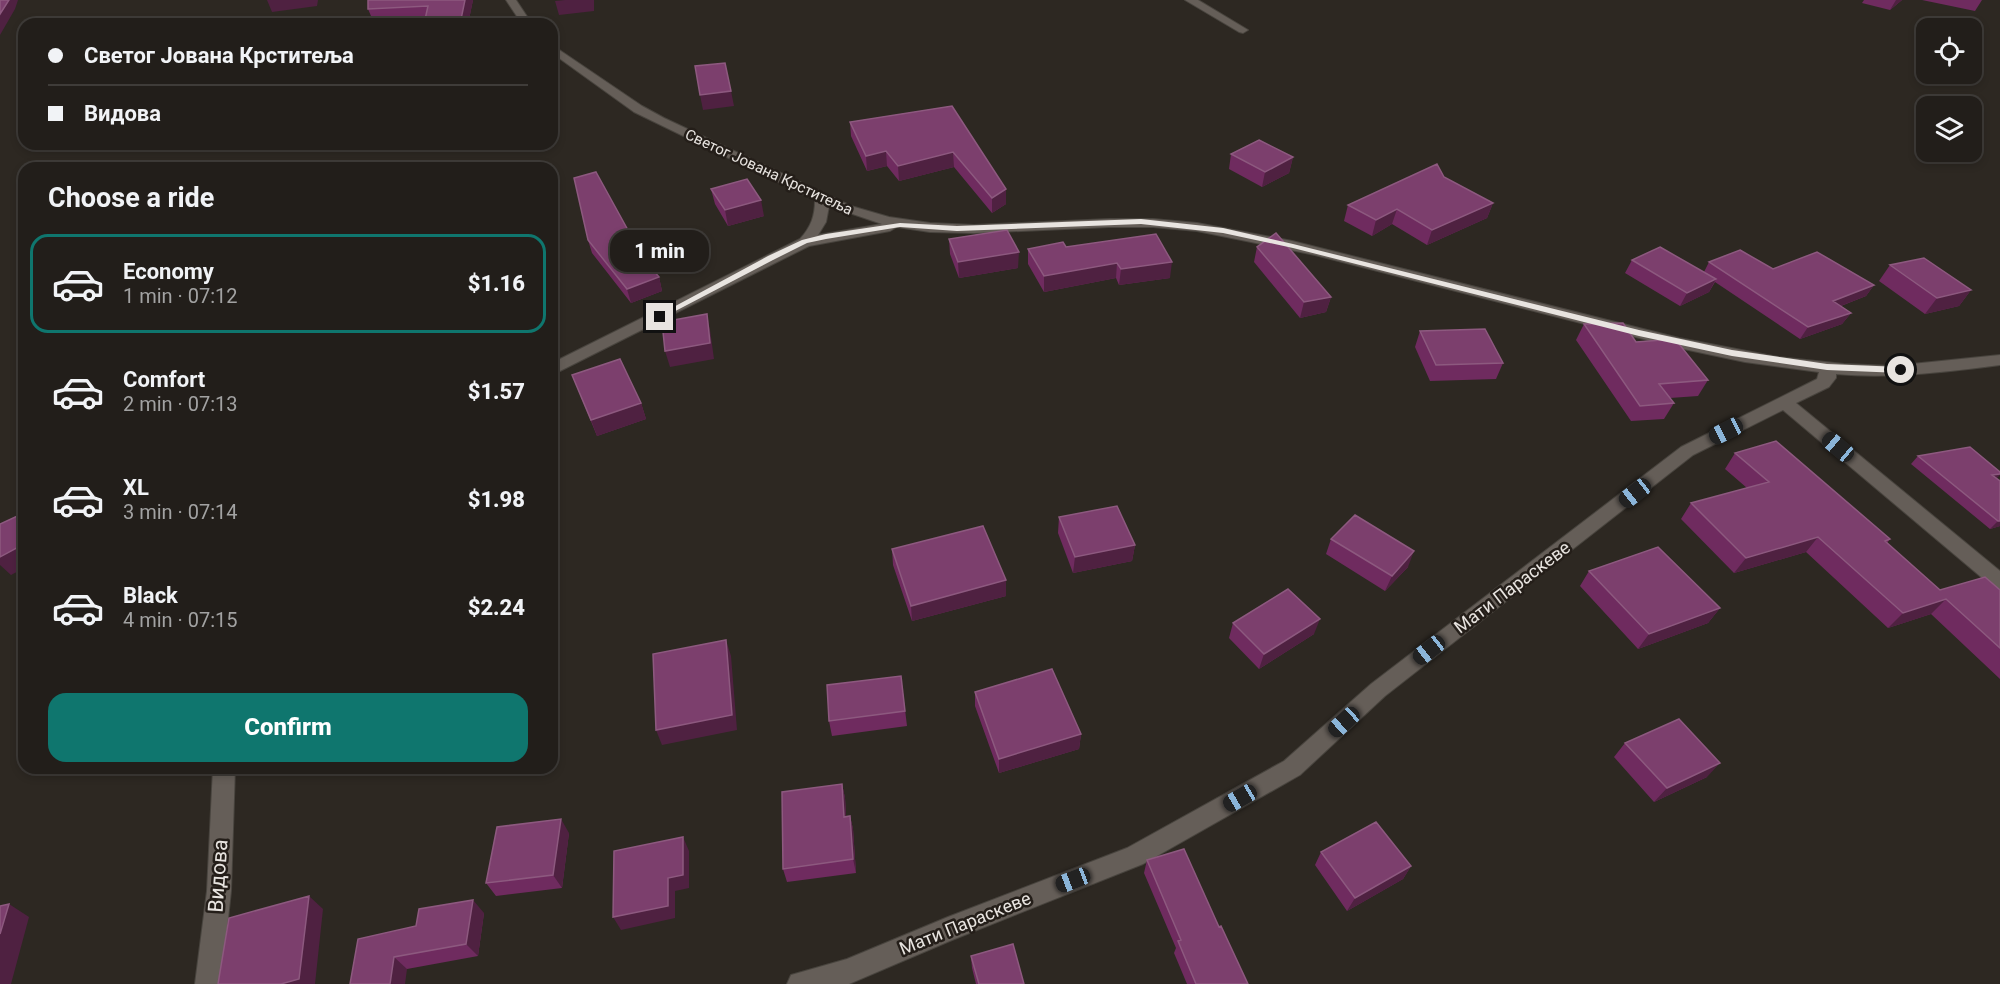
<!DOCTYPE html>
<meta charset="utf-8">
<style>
body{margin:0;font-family:Roboto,sans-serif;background:#2e2b27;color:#f1f3f6;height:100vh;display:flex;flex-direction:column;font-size:22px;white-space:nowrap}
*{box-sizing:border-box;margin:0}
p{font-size:20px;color:#a2a2a2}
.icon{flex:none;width:33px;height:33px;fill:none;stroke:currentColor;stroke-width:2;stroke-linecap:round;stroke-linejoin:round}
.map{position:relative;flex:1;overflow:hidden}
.sheet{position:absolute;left:18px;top:162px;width:540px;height:612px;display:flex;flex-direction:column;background:#221e1a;border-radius:18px;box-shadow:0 3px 9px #0003,0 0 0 2px #3f3c39}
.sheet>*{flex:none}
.guide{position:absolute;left:18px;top:18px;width:540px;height:132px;border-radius:18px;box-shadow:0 3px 9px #0003,0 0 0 2px #3f3c39;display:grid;align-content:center;height:132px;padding:0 30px;background:#221e1a}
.tools{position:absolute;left:1916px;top:18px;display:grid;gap:12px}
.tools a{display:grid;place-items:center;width:66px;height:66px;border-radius:12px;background:#221e1a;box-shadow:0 3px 9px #0003,0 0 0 2px #3f3c39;font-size:30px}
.end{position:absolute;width:27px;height:27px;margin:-14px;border:8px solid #e8e4e0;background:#111;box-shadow:0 0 0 3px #111}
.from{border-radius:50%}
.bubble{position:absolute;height:42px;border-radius:18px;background:#221e1a;box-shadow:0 3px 9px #0003,0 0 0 2px #3f3c39;font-size:20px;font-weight:800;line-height:42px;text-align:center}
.car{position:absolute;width:18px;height:36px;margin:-18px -9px;border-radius:8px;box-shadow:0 0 4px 2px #0007;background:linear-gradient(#222 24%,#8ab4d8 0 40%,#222 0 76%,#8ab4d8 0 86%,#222 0)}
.guide b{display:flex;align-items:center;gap:21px;height:57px;font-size:22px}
.guide b+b{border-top:2px solid #3f3c39}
.guide i{width:15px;height:15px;background:#f1f3f6}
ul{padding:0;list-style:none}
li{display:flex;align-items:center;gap:18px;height:99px;margin:0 12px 9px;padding:0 18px;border:3px solid transparent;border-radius:18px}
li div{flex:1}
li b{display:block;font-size:22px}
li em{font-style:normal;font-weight:800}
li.on{border-color:#0f766e}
li>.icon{width:54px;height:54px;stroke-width:1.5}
h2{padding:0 30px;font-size:27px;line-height:72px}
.button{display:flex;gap:12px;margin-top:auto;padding:12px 30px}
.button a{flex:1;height:69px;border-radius:18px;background:#0f766e;color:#fff;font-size:24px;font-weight:800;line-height:69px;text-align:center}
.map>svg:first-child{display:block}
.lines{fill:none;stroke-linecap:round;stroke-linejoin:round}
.minor-casing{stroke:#48443e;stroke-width:2}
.minor{fill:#655e58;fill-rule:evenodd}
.wall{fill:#6f2b5f}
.shaded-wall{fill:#4f2141}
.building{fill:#7c3f6d;stroke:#8d597f;stroke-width:1.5}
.route{fill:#e8e4e0}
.labels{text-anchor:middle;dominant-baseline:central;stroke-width:5;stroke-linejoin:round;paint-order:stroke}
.far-street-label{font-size:15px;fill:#e8e4e0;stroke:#241e19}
.street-label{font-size:18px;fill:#e8e4e0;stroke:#241e19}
.near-street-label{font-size:21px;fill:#e8e4e0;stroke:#241e19}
</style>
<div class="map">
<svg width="2000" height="984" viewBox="0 0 2000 984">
<rect width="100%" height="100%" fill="#2d2822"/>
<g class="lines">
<g class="minor-casing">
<path id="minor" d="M506 0H516L532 24H522Z
M1185 0H1198L1248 30 1243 33 1239 32Z
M552 45 642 106 664 118 851 206 889 217 930 223 974 225 1109 219H1153L1197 223 1292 241 1679 338 1778 357 1844 364 1892 366 2000 355V365C1945 372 1891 379 1836 374V378L1829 387 1796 403 2000 571V590L1993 587 1783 410 1693 455 1385 696 1300 775 1143 864 952 940 849 984H787L791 975 847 959 948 917 1127 848 1284 761 1371 684 1681 447 1817 379 1819 372 1745 362 1679 348 1315 255 1197 231 1153 227H1109L974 233 930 232 897 227 890 231 809 246 552 375V363L800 239C811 227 815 216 815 200L634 112 552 53ZM829 206 882 224 818 235 826 222Z
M213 768H235L231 891 221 984H195L207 891Z"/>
</g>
<use href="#minor" class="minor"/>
</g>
<path class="wall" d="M368 0H473L468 24 425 20 374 23 368 9Z
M1864 0H1902L1890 10 1862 3Z
M1922 0H1982L1975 11Z
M952 106 1006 189V204L992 213 954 167 899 181 887 166 867 171 851 136 850 122Z
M1231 154 1293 157 1289 173 1262 187 1229 169Z
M1444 177 1493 203 1487 218 1427 245 1392 224 1372 236 1344 221 1348 205Z
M711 189 764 216 728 226 715 204Z
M629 232 633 246H632L659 277 662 291 631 303 592 253 588 240Z
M949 239 1018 268 959 278 950 254Z
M1066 247 1170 278 1119 285 1116 278 1044 292 1028 264V249Z
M1257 247 1331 297 1326 312 1300 318 1254 262Z
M1632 260 1704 272 1709 262 1773 269 1874 285 1866 296 1841 306 1851 313 1842 324 1800 339 1715 282 1709 292 1680 306 1625 273Z
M1890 265 1971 290 1959 306 1925 314 1879 281Z
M1584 324 1636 342 1708 380 1698 396 1670 398 1674 403 1664 419 1631 421 1576 340Z
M1420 331 1503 363 1496 379 1430 381 1415 347Z
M572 375 641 403 646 419 597 436Z
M1735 453 1890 539 1887 543 1940 590H2000V679L1931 614 1888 628 1806 552 1734 573 1681 519 1691 503 1747 488 1725 469Z
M1918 456 1996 479 2000 526 1990 529 1911 464Z
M1059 517 1135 545 1132 561 1073 573 1058 533Z
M1331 539 1408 567 1385 591 1326 554Z
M892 549 1006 580V596L912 621 893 565Z
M1589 571 1720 608 1708 623 1638 649 1580 586Z
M1233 623 1314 634 1259 669 1229 638Z
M901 676 907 726 832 736 829 721Z
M975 692 1081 734 1079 749 999 773 975 706Z
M1625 743 1707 777 1654 802 1614 757Z
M842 784 845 798 846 816H850L853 829 856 873 787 882 783 869Z
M569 833 562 888 496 896 486 883Z
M1321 852 1411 866 1403 879 1347 911 1315 865Z
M1147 860 1219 927 1248 984H1187L1174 953 1176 948 1144 873Z
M484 913 478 956 407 969 350 984 416 926Z
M971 956 1024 984H976L972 968Z"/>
<path class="shaded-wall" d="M9 0H18L15 9 0 35V14Z
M267 0H318L317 6 272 12Z
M465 0H473L468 24H460Z
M565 0H594V11L559 15 555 1Z
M1896 0H1902L1890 10Z
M731 91 734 106 703 110 700 95Z
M886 151 887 166 867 171 866 156Z
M953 152 954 167 899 181 898 166Z
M1293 157 1289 173 1262 187 1265 172Z
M1006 189V204L992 213V198Z
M761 200 764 216 728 226 725 210Z
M1493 203 1487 218 1427 245 1432 230Z
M1397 209 1392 224 1372 236 1376 220Z
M629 232 633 246 626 247 622 234Z
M1019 252 1018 268 959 278 958 262Z
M1172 262 1170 278 1119 285 1121 269Z
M1117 263 1116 278 1044 292V276Z
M659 277 662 291 631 303 627 289Z
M1716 279 1709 292 1680 306 1687 293Z
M1874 285 1866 296 1825 312 1833 301Z
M1971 290 1959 306 1925 314 1937 298Z
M1331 297 1326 312 1300 318 1304 302Z
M1851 313 1842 324 1800 339 1808 327Z
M707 314 710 330 714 359 670 367 665 351Z
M641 403 646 419 597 436 591 420Z
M2000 474V475L1994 481 1992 475Z
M1998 521H2000V526L1990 529Z
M1818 537 1806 552 1734 573 1746 558Z
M24 544V568L11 575 0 565V557Z
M1135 545 1132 561 1073 573 1075 557Z
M1414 551 1408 567 1385 591 1392 576Z
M1006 580V596L912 621 911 606Z
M1946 599 1931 614 1888 628 1903 613Z
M1720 608 1708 623 1638 649 1649 634Z
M1320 619 1314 634 1259 669 1264 654Z
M726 640 731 656 737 730 662 745 656 730Z
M1081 734 1079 749 999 773V759Z
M1720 763 1707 777 1654 802 1667 788Z
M842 784 845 798 847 830 844 817Z
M850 816 853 829 856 873 853 859Z
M561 819 569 833 562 888 553 875Z
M683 837 689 851V888L675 891V918L621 930 613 917 668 878Z
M1411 866 1403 879 1347 911 1355 898Z
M309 896 323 909 315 984H281Z
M473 900 484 913 478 956 466 944Z
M9 904 29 917 11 984H0V934Z
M394 957 407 969 405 984H390Z"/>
<path class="building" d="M0 0H9L0 14Z
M368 0H465L460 24H424L428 6 368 9Z
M725 63 731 91 700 95 695 66Z
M952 106 1006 189 992 198 953 152 898 166 886 151 866 156 850 122Z
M1259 140 1293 157 1265 172 1231 154Z
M418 163 419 168H397Z
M1437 164 1444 177 1493 203 1432 230 1397 209 1376 220 1348 205Z
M596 172 629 232 622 234 659 277 627 289 588 240 574 178Z
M747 179 761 200 725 210 711 189Z
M1007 230 1019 252 958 262 949 239Z
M1276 233 1331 297 1304 302 1257 247Z
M1156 234 1172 262 1121 269 1117 263 1044 276 1028 249 1063 242 1066 247Z
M1660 247 1716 279 1687 293 1632 260Z
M1740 250 1773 269 1817 252 1874 285 1833 301 1851 313 1808 327 1709 262Z
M1924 258 1971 290 1937 298 1890 265Z
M707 314 710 343 665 351 662 322Z
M1623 323 1636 342 1675 339 1708 380 1659 384 1674 403 1640 406 1584 324Z
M1485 329 1503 363 1436 365 1420 331Z
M620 359 641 403 591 420 572 375Z
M1776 441 1890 539 1885 541 1940 590 1985 577 2000 590V648L1946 599 1903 613 1818 537 1746 558 1691 503 1769 482 1735 453Z
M1970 447 2000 472V474L1992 475 2000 481V521H1998L1918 456Z
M1117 506 1135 545 1075 557 1059 517Z
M24 513V544L0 557V524Z
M1355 515 1414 551 1392 576 1331 539Z
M983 526 1006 580 911 606 892 549Z
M1658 547 1720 608 1649 634 1589 571Z
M1288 589 1320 619 1264 654 1233 623Z
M726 640 732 715 656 730 653 654Z
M1052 669 1081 734 999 759 975 692Z
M901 676 905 711 829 721 827 685Z
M1679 719 1720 763 1667 788 1625 743Z
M842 784 844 817 850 816 853 859 783 869 782 792Z
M561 819 553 875 486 883 497 827Z
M1376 822 1411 866 1355 898 1321 852Z
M683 837V875L668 878V906L613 917 614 851Z
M1184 849 1219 927 1221 926 1248 984H1196L1178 941 1181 940 1147 860Z
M309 896 299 979 281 984H218L229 918Z
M473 900 466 944 394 957 390 984H350L358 939 416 926 419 909Z
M9 904 0 934V906Z
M1013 944 1024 984H979L971 956Z"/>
<path class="route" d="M1141 219 1223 228 1293 244 1639 330 1732 350 1827 364 1901 367 1905 370 1901 373 1827 370 1732 356 1639 336 1293 248 1223 233 1141 224 957 231 900 227 826 239 807 243 773 260 662 318 655 317 768 256 802 240 826 234 900 223 957 226Z"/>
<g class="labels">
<g class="far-street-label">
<text transform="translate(769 172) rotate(25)">Светог Јована Крститеља</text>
</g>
<g class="street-label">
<text transform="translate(1512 587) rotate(-37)">Мати Параскеве</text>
<text transform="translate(965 923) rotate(-22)">Мати Параскеве</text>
</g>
<g class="near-street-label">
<text transform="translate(218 876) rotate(-86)">Видова</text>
</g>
</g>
</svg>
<div class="tools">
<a><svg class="icon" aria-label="locate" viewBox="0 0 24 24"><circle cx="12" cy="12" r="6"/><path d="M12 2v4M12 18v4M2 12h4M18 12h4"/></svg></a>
<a><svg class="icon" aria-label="layers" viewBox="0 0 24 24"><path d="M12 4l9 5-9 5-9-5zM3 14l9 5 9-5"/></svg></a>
</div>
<i class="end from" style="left:1901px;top:370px"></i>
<i class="end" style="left:660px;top:317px"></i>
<div class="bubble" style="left:610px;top:230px;width:99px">1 min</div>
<i class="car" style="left:1726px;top:431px;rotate:243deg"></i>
<i class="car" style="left:1838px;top:447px;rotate:310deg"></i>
<i class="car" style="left:1635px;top:493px;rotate:232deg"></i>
<i class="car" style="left:1429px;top:650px;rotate:232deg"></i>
<i class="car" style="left:1344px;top:722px;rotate:228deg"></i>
<i class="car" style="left:1240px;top:798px;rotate:240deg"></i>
<i class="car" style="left:1073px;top:880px;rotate:249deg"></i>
<div class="guide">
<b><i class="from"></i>Светог Јована Крститеља</b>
<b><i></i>Видова</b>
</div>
<section class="sheet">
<h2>Choose a ride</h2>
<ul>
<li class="on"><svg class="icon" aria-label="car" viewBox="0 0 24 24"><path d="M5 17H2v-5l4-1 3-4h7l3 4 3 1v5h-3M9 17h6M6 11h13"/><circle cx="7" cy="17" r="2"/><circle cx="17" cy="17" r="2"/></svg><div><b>Economy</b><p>1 min · 07:12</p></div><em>$1.16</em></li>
<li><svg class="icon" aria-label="car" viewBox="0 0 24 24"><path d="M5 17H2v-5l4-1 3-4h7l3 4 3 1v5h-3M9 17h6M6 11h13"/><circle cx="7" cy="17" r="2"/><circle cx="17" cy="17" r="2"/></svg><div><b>Comfort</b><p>2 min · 07:13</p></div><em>$1.57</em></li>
<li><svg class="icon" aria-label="car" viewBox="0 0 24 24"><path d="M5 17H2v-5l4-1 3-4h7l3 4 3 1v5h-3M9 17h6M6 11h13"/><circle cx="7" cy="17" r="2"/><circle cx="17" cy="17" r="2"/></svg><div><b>XL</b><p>3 min · 07:14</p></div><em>$1.98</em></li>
<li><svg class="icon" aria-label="car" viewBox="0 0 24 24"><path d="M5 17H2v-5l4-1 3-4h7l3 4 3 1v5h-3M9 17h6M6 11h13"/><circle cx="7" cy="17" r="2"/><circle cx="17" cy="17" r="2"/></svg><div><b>Black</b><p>4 min · 07:15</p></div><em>$2.24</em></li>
</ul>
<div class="button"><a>Confirm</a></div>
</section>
</div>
